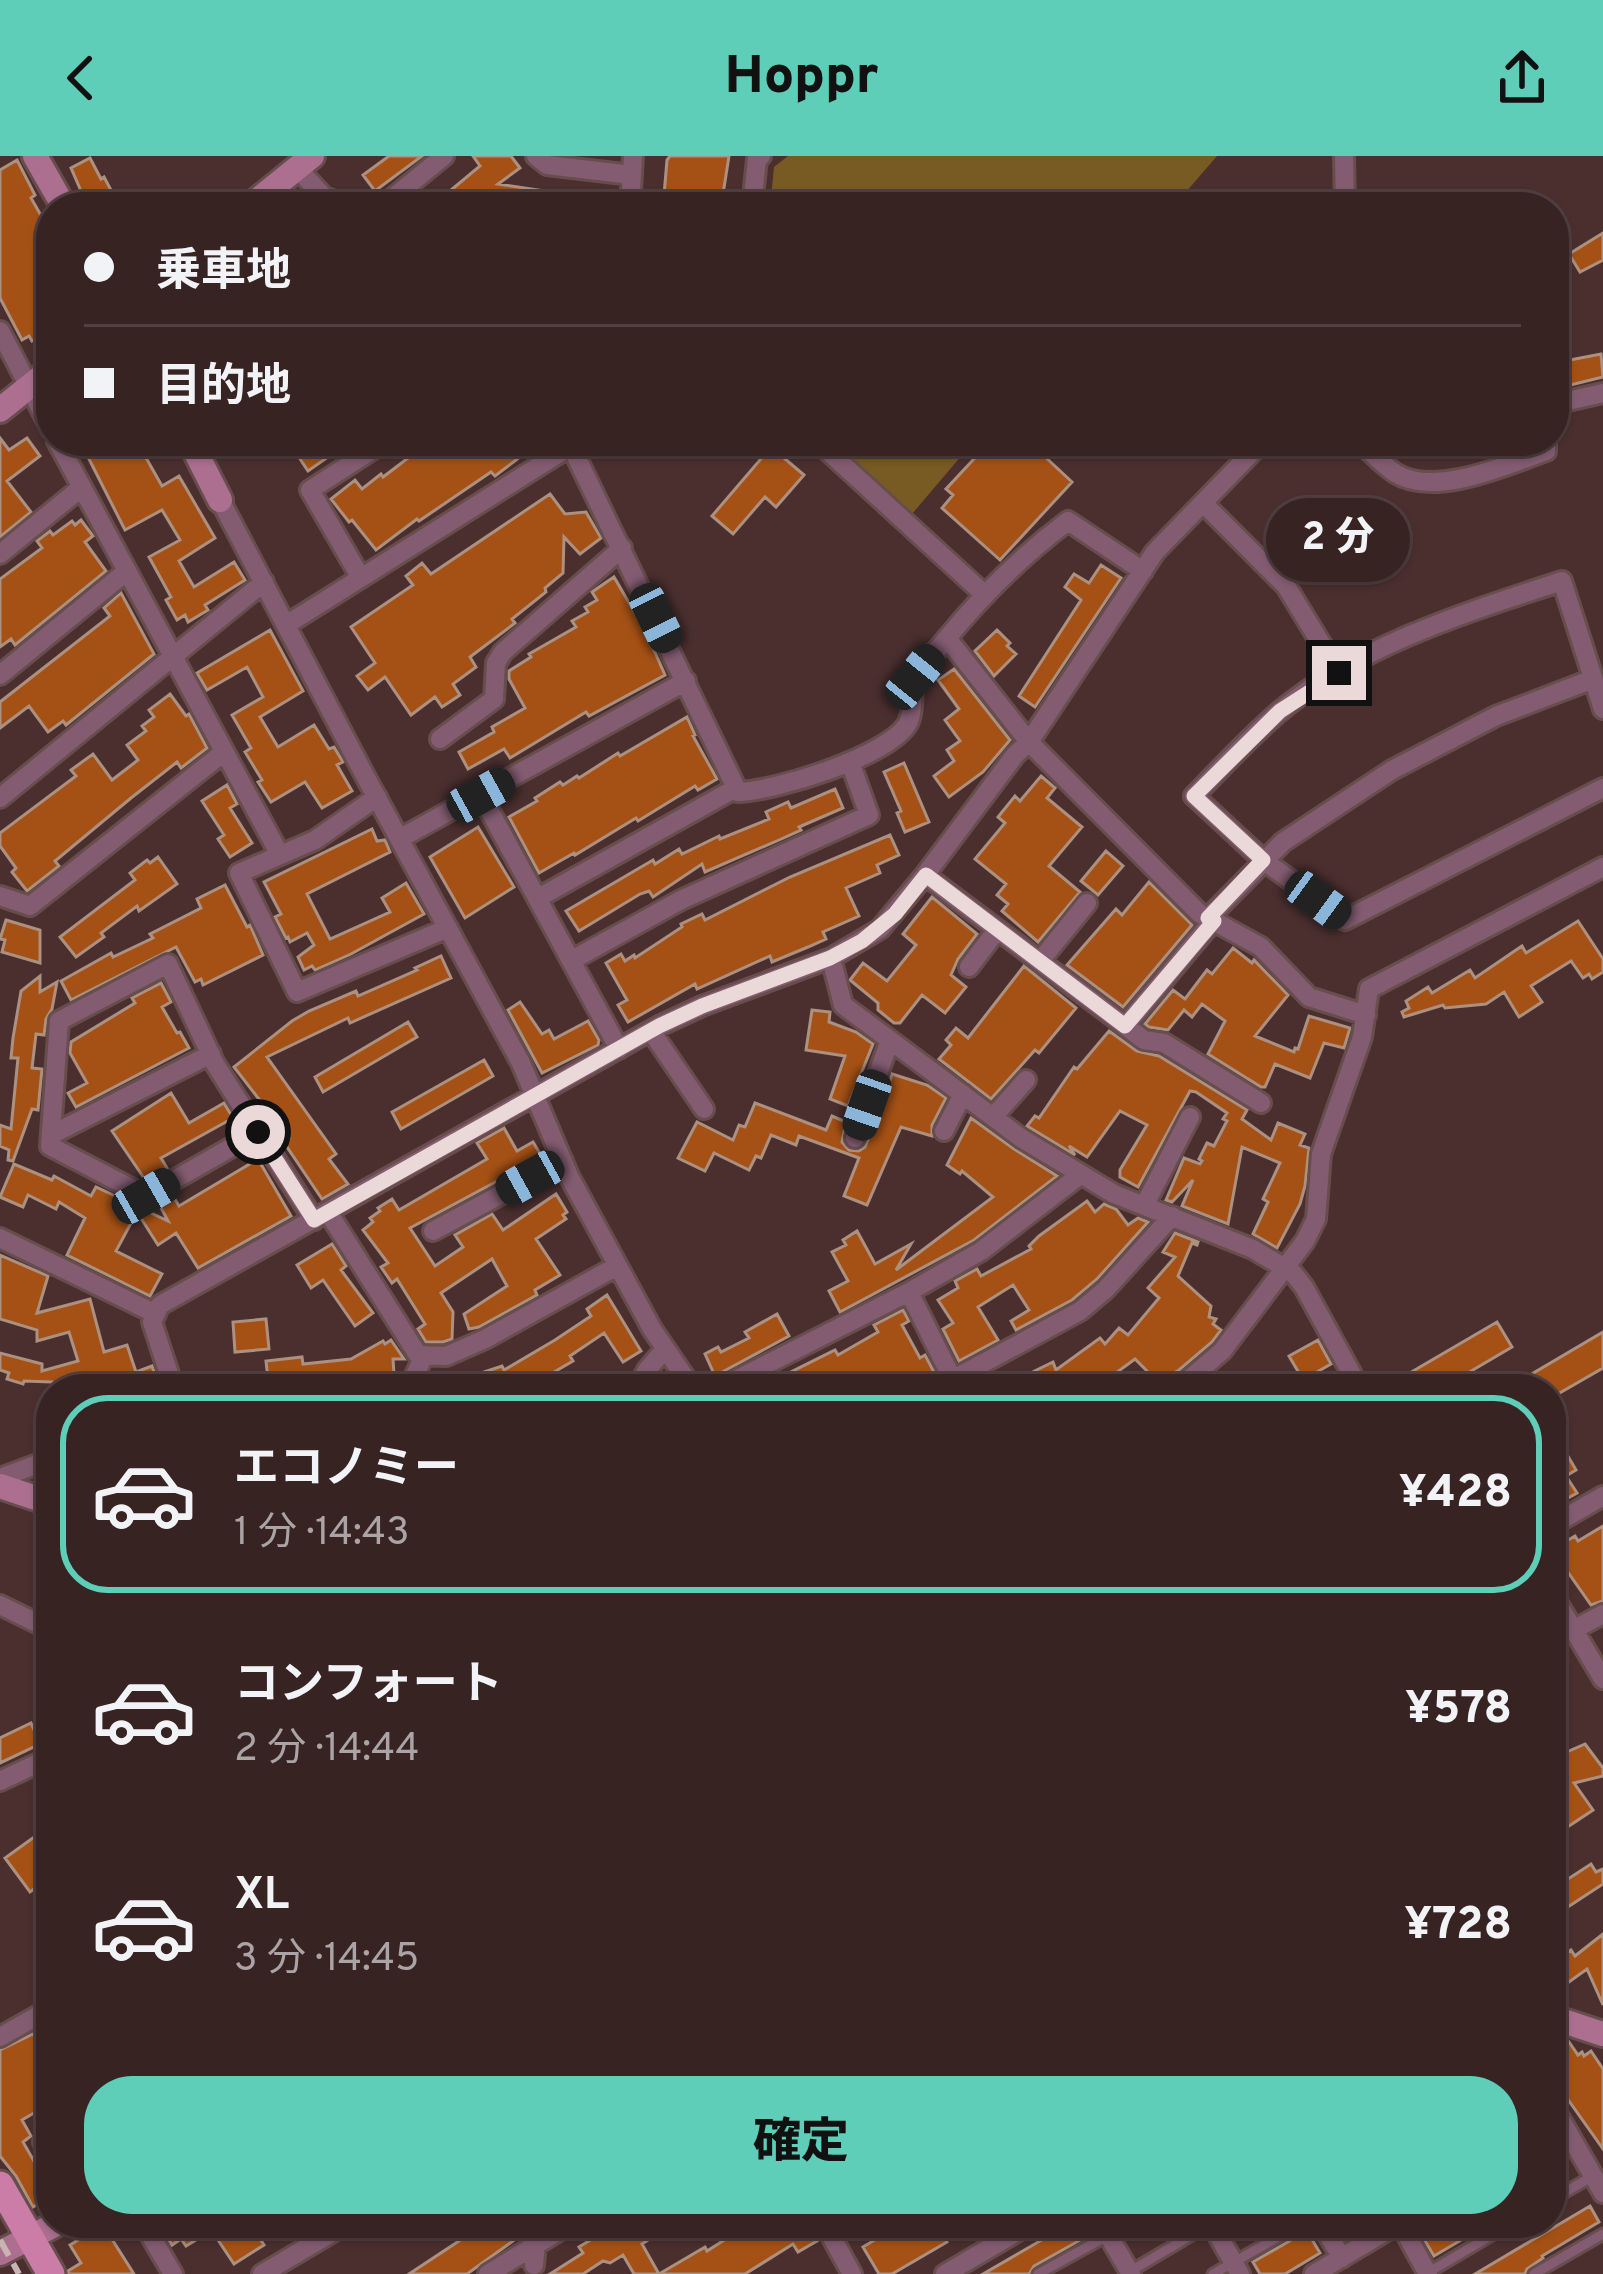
<!DOCTYPE html>
<html lang="ja">
<meta charset="utf-8">
<style>
body{margin:0;font-family:Overpass,"Noto Sans JP",sans-serif;background:#3f2b2b;color:#f1f3f6;height:100vh;display:flex;flex-direction:column;font-size:45px;white-space:nowrap}
*{box-sizing:border-box;margin:0}
p{font-size:39px;color:#aba4a6}
.icon{flex:none;width:66px;height:66px;fill:none;stroke:currentColor;stroke-width:2;stroke-linecap:round;stroke-linejoin:round}
.map{position:relative;flex:1;overflow:hidden}
.drawer{position:absolute;left:36px;top:1218px;width:1530px;height:864px;display:flex;flex-direction:column;background:#382323;border-radius:48px;box-shadow:0 3px 9px #0004,0 0 0 3px #524041}
.drawer>*{flex:none}
.banner{position:absolute;left:36px;top:36px;width:1533px;height:264px;border-radius:48px;box-shadow:0 3px 9px #0004,0 0 0 3px #524041;display:grid;align-content:center;height:264px;padding:0 48px;background:#382323}
.end{position:absolute;width:54px;height:54px;margin:-27px;border:15px solid #ebd8d8;background:#111;box-shadow:0 0 0 6px #111}
.from{border-radius:50%}
.bubble{position:absolute;height:84px;border-radius:42px;background:#382323;box-shadow:0 3px 9px #0004,0 0 0 3px #524041;font-size:39px;font-weight:800;line-height:84px;text-align:center}
.car{position:absolute;width:36px;height:72px;margin:-36px -18px;border-radius:15px;box-shadow:0 0 9px 3px #0007;background:linear-gradient(#222 24%,#8ab4d8 0 40%,#222 0 76%,#8ab4d8 0 86%,#222 0)}
.banner b{display:flex;align-items:center;gap:42px;height:114px;font-size:45px}
.banner b+b{border-top:3px solid #524041}
.banner i{width:30px;height:30px;background:#f1f3f6}
ul{padding:21px 0 0;list-style:none}
li{display:flex;align-items:center;gap:36px;height:198px;margin:0 24px 18px;padding:0 24px;border:6px solid transparent;border-radius:48px}
li div{flex:1}
li b{display:block;font-size:45px}
li em{font-style:normal;font-weight:800}
li.on{border-color:#5eceb8}
li>.icon{width:108px;height:108px;stroke-width:1.5}
.cta{display:flex;gap:24px;margin-top:auto;padding:24px 48px}
.cta a{flex:1;height:138px;border-radius:48px;background:#5eceb8;color:#111;font-size:48px;font-weight:800;line-height:138px;text-align:center}
header{display:flex;justify-content:space-between;align-items:center;height:156px;padding:0 48px;background:#5eceb8;color:#111;font-size:54px;font-weight:800}
.map>svg:first-child{display:block}
.green{fill:#775b22}
.building{fill:#a55115;stroke:#ac9080;stroke-width:3}
.lines{fill:none;stroke-linecap:round;stroke-linejoin:round}
.lane-casing{stroke:#684d4d;stroke-width:15}
.street-casing{stroke:#684d4d;stroke-width:24}
.secondary-casing{stroke:#684d4d;stroke-width:30}
.primary-casing{stroke:#684d4d;stroke-width:33}
.lane{stroke:#835c71;stroke-width:9}
.street{stroke:#835c71;stroke-width:18}
.secondary{stroke:#ac6f90;stroke-width:24}
.primary{stroke:#cb7da8;stroke-width:27}
.rail{stroke:#c9b4b4;stroke-width:6;stroke-dasharray:18 9;stroke-linecap:butt}
.route{stroke:#ebd8d8;stroke-width:15}
</style>
<header><svg class="icon" aria-label="back" viewBox="0 0 24 24"><path d="M15 5l-7 7 7 7"/></svg>Hoppr<svg class="icon" aria-label="share" viewBox="0 0 24 24"><path d="M12 15V3M7 8l5-5 5 5M5 13v7h14v-7"/></svg></header>
<div class="map">
<svg width="1603" height="2118" viewBox="0 0 1603 2118">
<rect width="100%" height="100%" fill="#4b2f2f"/>
<path class="green" d="M788 0H1217L1173 51H770L774 11Z
M828 285H974L912 358Z"/>
<path class="building" d="M389 0H422L375 35 363 19Z
M473 0H511L520 12 498 28 558 37 556 51 449 49 451 34 480 10Z
M670 0H729L721 51H663L667 4Z
M90 2 101 23 104 21 120 51H88L71 12Z
M17 4 35 39 31 42 51 77V174L32 185 29 180 22 184 0 142V14Z
M1603 77V104L1580 116 1569 98Z
M1601 198 1603 221 1554 233V207Z
M0 282 9 294 27 282 40 300 7 325 31 356 0 381Z
M107 285H173L145 300 162 330 179 320 215 382 179 405 194 431 234 406 245 424 205 449 208 454 188 466 185 459 177 464 166 444 171 441 149 401 180 384 162 354 125 374 89 303 111 291Z
M307 285H351L308 315 294 294Z
M413 285H541L495 320 491 316 419 365 417 363 376 394 352 364 349 366 331 343 355 324 362 333 381 318 383 321 420 293Z
M1003 285H1028L1072 326 1000 404 942 352 953 339 946 333 986 290 993 296Z
M771 291 804 319 776 351 765 341 733 378 712 360Z
M550 338 565 358 586 356 601 382 580 398 564 381 563 417 545 432 546 436 512 463 515 467 470 501 476 511 453 528 460 539 442 551 435 541 411 559 385 521 368 534 357 520 375 507 351 471 413 429 406 420 422 407 431 418Z
M81 364 93 380 85 386 106 415 15 489 11 483 0 491V423L42 392 37 385 50 375 53 379 72 365 75 369Z
M1101 409 1121 422 1035 551 1019 540 1081 444 1065 431 1074 418 1089 427Z
M614 421 646 476 665 519 589 560 586 556 510 602 504 593 468 613 459 596 494 576 492 571 525 552 509 523V515L531 501 529 498 576 471 572 465 588 456 585 451 597 444 592 436Z
M121 437 154 498 66 569 63 565 48 576 29 550 0 572V546L110 460 104 452Z
M270 474 303 535 260 561 278 591 314 569 329 593 334 591 343 606 337 609 352 635 322 652 305 626 271 646 258 626 262 624 245 596 251 592 232 559 263 541 247 511 207 534 197 517Z
M997 474 1010 487 1007 490 1016 498 994 520 975 495Z
M954 513 1010 584 983 616 949 641 934 620 954 605 947 594 960 585 945 564 959 553 938 524Z
M170 538 186 560 189 558 207 592 181 612 177 606 131 642 55 705 59 710 27 735 12 716 16 712 0 690V677L76 620 71 614 93 598 112 624 138 604 127 589 146 575 142 570 154 561 149 554Z
M687 561 695 579 693 580 717 623 698 634 695 630 638 665 636 662 575 699 574 697 539 717 509 661 537 645 535 642 560 626 563 629 577 620 579 622 618 597 620 600Z
M904 607 929 666 905 676 897 657 901 655 884 616Z
M1041 620 1055 632 1047 642 1082 671 1049 710 1080 736 1038 786 1002 755 1008 748 997 739 1006 728 975 703 1005 667 998 661 1015 640 1020 645Z
M227 629 237 648 230 652 252 687 230 701 218 683 224 679 202 645Z
M835 633 843 652 799 671 801 674 779 684 705 716 702 708 653 741 649 735 640 738 579 775 566 755 653 704 655 708 679 693 682 698 719 680 720 683 769 663 766 656 788 646 791 652Z
M478 671 514 731 465 762 430 701Z
M372 673 377 685 385 684 390 696 307 738 330 783 390 756 382 742 406 727 424 758 351 798 315 814 312 810 304 814 298 801 314 789 307 777 290 786 288 781 286 782 275 761 281 758 264 726Z
M890 679 899 699 877 709 880 717 846 732 859 760 823 776 826 783 808 791 772 806 770 800 697 833 695 828 628 866 618 849 627 844 606 807 621 798 625 805 634 799 635 802 682 771 681 768 702 758 705 764 790 721Z
M1106 695 1123 710 1098 739 1081 725Z
M158 701 177 728 139 755 137 750 101 777 104 781 76 801 60 781 135 724 130 717 147 704 150 707Z
M1149 726 1192 769 1123 851 1067 809 1116 753 1122 759Z
M225 729 247 771 250 769 263 799 203 829 201 823 195 826 176 791 71 844 61 825 111 797 113 801 153 782 150 778 201 752 197 743Z
M932 741 977 778 958 803 951 819 966 831 945 857 922 839 900 867H894L878 854V847L850 824 863 807 887 825 916 789 903 778Z
M6 764 40 774V807L2 796 5 784 0 783Z
M1578 765 1603 803V816L1592 823 1589 818 1583 822 1571 805 1531 830 1542 846 1519 861 1504 836 1486 848 1445 852 1443 849 1404 861 1402 856 1409 852 1406 845 1428 831 1432 837 1470 814 1475 822 1522 790 1526 797Z
M1233 792 1252 807 1254 804 1288 839 1255 880 1294 896 1295 892 1298 893 1309 860 1350 872 1344 892 1324 887 1310 922 1275 908 1265 931H1261L1208 898 1225 865 1202 848 1192 861 1184 854 1168 874 1149 871 1145 868 1173 834 1185 843 1207 814 1212 818Z
M441 800 451 822 350 867 348 862 267 901 336 998 329 1003 348 1028 322 1043 283 985 289 982 234 911 292 865 309 855 356 835 358 840 417 814 415 812Z
M1024 810 1076 852 1039 897 1035 894 991 943 939 903 951 889 946 884 956 872 968 882Z
M40 820V836L57 826 52 853 46 863 44 879 36 878 32 912 42 913 38 954 32 953 13 1005 8 1004 9 994 0 990V969L11 973 18 902H11L13 882 21 835Z
M161 827 171 846 162 851 177 877 180 876 189 892 76 951 68 937 87 927 70 897 71 886 135 847 132 842Z
M520 846 542 878 549 874 554 883 588 865 599 884 598 889 542 917 508 854Z
M812 854 830 856 829 866 856 876 873 888 848 950 830 943 845 900 806 894Z
M408 866 417 881 323 936 315 921Z
M1109 875 1137 895 1159 900 1247 954 1242 963 1271 984 1278 967 1305 978 1300 989 1309 992 1305 1030 1300 1048 1277 1092 1253 1078 1268 1046 1263 1043 1280 1007 1242 991 1228 1068 1182 1050 1193 1024 1172 1046 1166 1044 1184 1002 1200 1008 1202 1005 1199 1003 1207 987 1214 990 1227 965 1223 963 1227 957 1196 936 1190 935 1138 1031 1120 1021V1014L1147 969 1120 955 1087 1001 1069 990 1075 999 1027 970 1035 960 1039 962 1074 911 1077 913Z
M484 904 493 920 401 973 392 956Z
M892 918 927 929 946 942 932 969V980L901 971 867 1049 844 1040 859 1002 799 980 796 989 771 979 761 1002 756 1000 749 1014 714 997 705 1015 678 1002 697 966 733 984 739 969 745 971 755 947 826 974 832 960 846 966 842 986 849 994 859 995 865 991 872 974 874 975Z
M171 937 189 967 224 947 233 962 161 1002 167 1012 146 1025 112 975Z
M971 962 1014 993 1057 1020 974 1084 840 1156 829 1135 848 1125 832 1096 846 1089 843 1084 857 1075 875 1108 911 1088 896 1114 993 1041 962 1015 960 1018 947 1009Z
M504 972 517 995 533 986 542 1001 410 1072 435 1110 463 1091 455 1079 492 1058 503 1074 556 1038 567 1056 563 1059 566 1063 536 1083 560 1119 535 1134 537 1139 479 1171 469 1173 464 1158 507 1130 492 1103 441 1137 453 1156 452 1183 443 1186H426L418 1173 425 1168 397 1123 392 1127 381 1111 388 1107 363 1074 373 1066 370 1062 380 1055 378 1052 392 1043 399 1054 487 1003 477 987Z
M258 1003 291 1060 198 1112 176 1077 158 1089 137 1056 116 1095 162 1118 150 1140 67 1099 85 1062 59 1046 56 1053 28 1039 23 1051 0 1041 14 1008 52 1024 54 1020 91 1040 96 1031 168 1065 159 1048 173 1040 179 1050Z
M1087 1045 1095 1056 1104 1048 1116 1053 1128 1069 1138 1062 1148 1066 1097 1123 1072 1144 1016 1174 1011 1165 1029 1154 1013 1129 978 1151 998 1184 959 1205 943 1173 953 1167 938 1144 958 1132 955 1125 977 1113 981 1120 1031 1093 1029 1090 1039 1080Z
M1175 1077 1198 1086 1197 1089 1192 1087 1178 1120 1211 1150 1209 1161 1216 1163 1213 1168 1221 1174 1212 1186 1179 1214 1170 1219H1151L1135 1203 1109 1222 1117 1233H998L1053 1206 1056 1214 1100 1182 1105 1188 1119 1172 1128 1179 1159 1142 1148 1132 1175 1101 1163 1096Z
M332 1088 346 1110 341 1114 373 1157 355 1170 323 1124 311 1132 297 1109Z
M0 1099 48 1120 37 1157 90 1143 104 1196 127 1189 136 1216 152 1210 159 1231 151 1233H78V1228L54 1233 52 1226 24 1225 23 1228 7 1223 9 1217 0 1214V1197L42 1208V1215L78 1205 69 1176 37 1185V1174L0 1163Z
M607 1139 641 1195 623 1206 604 1177 570 1200 573 1205 525 1233H490L484 1216 502 1210 504 1214 555 1184 591 1160 587 1153Z
M903 1154 909 1165 902 1169 920 1202 925 1199 935 1218 919 1227 922 1233H793L785 1219 835 1194 838 1199 878 1176 874 1169Z
M777 1158 789 1180 715 1220 705 1198 718 1191 721 1196 749 1182 745 1176Z
M266 1163 269 1193 235 1196 233 1166Z
M1497 1166 1512 1191 1461 1221 1467 1233H1417L1408 1218Z
M1603 1176V1212L1551 1242V1233H1506Z
M391 1184 404 1203H393L395 1233H364L363 1230 269 1233 266 1205 302 1201 303 1208 351 1203 383 1185 385 1188Z
M1318 1184 1331 1208 1303 1224 1289 1200Z
M1551 1271 1576 1314 1566 1320 1577 1337 1561 1346 1551 1330Z
M1603 1370V1445L1591 1449 1567 1415 1560 1419 1551 1403V1394L1575 1380 1578 1385Z
M31 1567 40 1588 0 1607V1582Z
M1585 1588 1603 1612V1620L1574 1627 1593 1654 1551 1682V1603Z
M51 1669V1720L30 1736 5 1702Z
M1591 1708 1596 1716 1603 1713V1728L1551 1762V1734Z
M1603 1778V1849L1587 1813 1569 1826 1555 1806 1571 1794 1575 1800Z
M33 1878 51 1908V1947L22 1964 31 1980 23 1986 39 2014 45 2011 51 2021V2040L33 2051 16 2020 0 2000V1894Z
M1551 1878 1560 1892 1569 1886 1578 1899 1582 1896 1584 1900 1591 1895 1603 1913V1993L1557 1928 1560 1927 1551 1914Z
M1590 2050 1599 2066 1542 2100 1543 2102 1527 2113 1525 2118H1475Z
M159 2067H207L202 2070 206 2078 186 2090 181 2083 172 2089Z
M244 2067H250L264 2089 234 2108 218 2084Z
M456 2067H511L520 2080 467 2118H409L465 2081Z
M626 2067H674L642 2088 659 2118 705 2091 707 2095 751 2067H805L817 2085 798 2096 793 2088 745 2118H634L623 2099 610 2107 603 2105 583 2118H550L583 2097 579 2091 612 2071 614 2075Z
M903 2067H963L943 2079 947 2086 892 2118H879L863 2091Z
M1071 2067H1085L1091 2078 1034 2110 1029 2118H983Z
M1451 2067H1490L1434 2100 1424 2083Z
M103 2069 134 2118H69L68 2115 81 2107 70 2089Z
M1307 2075 1320 2097 1285 2118H1260L1253 2106Z"/>
<g class="lines">
<g class="lane-casing">
<path id="lane" d="M1551 2044 1593 2020
M1129 2116 1212 2067
M1429 2116 1512 2067
M1038 2118 1107 2080
M1213 2118 1303 2067
M1534 2118 1603 2078"/>
</g>
<g class="street-casing">
<path id="street" d="M536 0 547 9 632 19
M1344 0 1345 51
M297 12 324 41 337 46 390 51
M383 50 444 0
M630 51 633 0
M752 51 757 3 761 0
M0 175 51 273
M1554 248 1603 237
M57 285 280 699
M817 285 984 438
M1358 285C1370 295 1382 308 1395 317 1434 342 1507 309 1546 295V285
M571 290 738 636C776 635 885 601 907 569 915 556 910 538 915 524 919 511 934 498 943 487 980 441 1020 401 1068 365L1143 415
M220 344 364 618 521 907 569 1020 652 1173 693 1233
M1203 347 1286 430 1339 517
M0 398 82 331
M361 422 310 334 386 285
M286 469 577 286
M947 482 1029 586 1199 757 1261 791 1309 841 1366 859
M0 519 127 415
M1603 553 1562 425C1464 457 1360 489 1279 556 1249 582 1221 612 1194 640L1263 704 1345 764 1603 632
M440 583 494 543 496 507 503 496 622 392
M481 639 619 893
M377 641 315 684 239 717 297 836 448 772
M0 642 264 426
M399 683 686 525
M925 719 1144 884 1164 887 1261 947
M0 740 30 750 224 596
M538 742 736 632
M1208 762 1283 686 1392 614 1496 560 1593 523
M831 802 843 849 1021 982 1114 1038 1253 1093 1293 1117 1304 1131 1360 1233
M572 804 681 744 869 659 850 606
M1040 805 1087 747
M969 811 997 774
M1125 870 1213 765
M651 875 704 953
M993 961 1026 924
M944 975 963 938
M258 976 146 1040 50 990 59 865 168 808 215 908 314 1064
M51 979 211 898
M855 982 890 884
M1144 1050 1190 961
M328 1056 418 1199 446 1200 485 1183 617 1110
M433 1075 563 1005
M0 1082 156 1158
M909 1136 953 1224
M174 1233 152 1166 160 1149 659 870 702 850 831 802 880 773 925 719 1015 599 1029 586 1155 396 1263 285
M412 1233V1226L424 1199
M637 1233 647 1214 665 1193
M718 1233 909 1136 981 1095 1080 1019
M935 1233 1080 1155 1106 1133 1172 1060
M1145 1233 1173 1232 1187 1225 1222 1195 1305 1085 1316 1063 1321 998 1362 881 1369 833 1603 711
M0 1322 51 1303
M1551 1370 1603 1340
M1551 1436 1603 1523
M0 1449 47 1472 51 1471
M1573 1474 1603 1458
M0 1625 51 1601
M1551 1702 1557 1699
M0 1881 51 1852
M1551 1947 1603 2037
M43 1986 51 1982
M143 2067 173 2118
M824 2067 852 2118
M1101 2067 1131 2118
M1211 2067 1240 2118
M1321 2067 1342 2102
M1400 2067 1428 2118
M534 2109 538 2067
M262 2118 348 2067
M488 2118 572 2067
M945 2118 1032 2067
M1314 2118 1400 2067"/>
</g>
<g class="secondary-casing">
<path id="secondary" d="M35 0 64 51
M249 51 312 0
M0 254 51 213
M190 285 220 344
M0 1330 51 1347
M1551 1861 1603 1878
M0 2097 58 2067"/>
</g>
<g class="primary-casing">
<path id="primary" d="M0 2029 51 2118"/>
</g>
<use href="#lane" class="lane"/>
<use href="#street" class="street"/>
<use href="#secondary" class="secondary"/>
<use href="#primary" class="primary"/>
<path class="rail" d="M0 2084 19 2118"/>
</g>
<g class="lines">
<path class="route" d="M258 976 314 1064 659 870 702 850 830 802 862 785 895 758 926 719 1125 870 1214 765 1208 762 1263 704 1194 640 1280 555 1339 517"/>
</g>
</svg>
<i class="end from" style="left:258px;top:976px"></i>
<i class="end" style="left:1339px;top:517px"></i>
<div class="bubble" style="left:1266px;top:342px;width:144px">2 分</div>
<i class="car" style="left:656px;top:462px;rotate:154deg"></i>
<i class="car" style="left:915px;top:521px;rotate:39deg"></i>
<i class="car" style="left:481px;top:639px;rotate:61deg"></i>
<i class="car" style="left:1318px;top:744px;rotate:126deg"></i>
<i class="car" style="left:867px;top:949px;rotate:199deg"></i>
<i class="car" style="left:530px;top:1022px;rotate:241deg"></i>
<i class="car" style="left:146px;top:1040px;rotate:60deg"></i>
<div class="banner">
<b><i class="from"></i>乗車地</b>
<b><i></i>目的地</b>
</div>
<section class="drawer">
<ul>
<li class="on"><svg class="icon" aria-label="car" viewBox="0 0 24 24"><path d="M5 17H2v-5l4-1 3-4h7l3 4 3 1v5h-3M9 17h6M6 11h13"/><circle cx="7" cy="17" r="2"/><circle cx="17" cy="17" r="2"/></svg><div><b>エコノミー</b><p>1 分 · 14:43</p></div><em>¥428</em></li>
<li><svg class="icon" aria-label="car" viewBox="0 0 24 24"><path d="M5 17H2v-5l4-1 3-4h7l3 4 3 1v5h-3M9 17h6M6 11h13"/><circle cx="7" cy="17" r="2"/><circle cx="17" cy="17" r="2"/></svg><div><b>コンフォート</b><p>2 分 · 14:44</p></div><em>¥578</em></li>
<li><svg class="icon" aria-label="car" viewBox="0 0 24 24"><path d="M5 17H2v-5l4-1 3-4h7l3 4 3 1v5h-3M9 17h6M6 11h13"/><circle cx="7" cy="17" r="2"/><circle cx="17" cy="17" r="2"/></svg><div><b>XL</b><p>3 分 · 14:45</p></div><em>¥728</em></li>
</ul>
<div class="cta"><a>確定</a></div>
</section>
</div>
